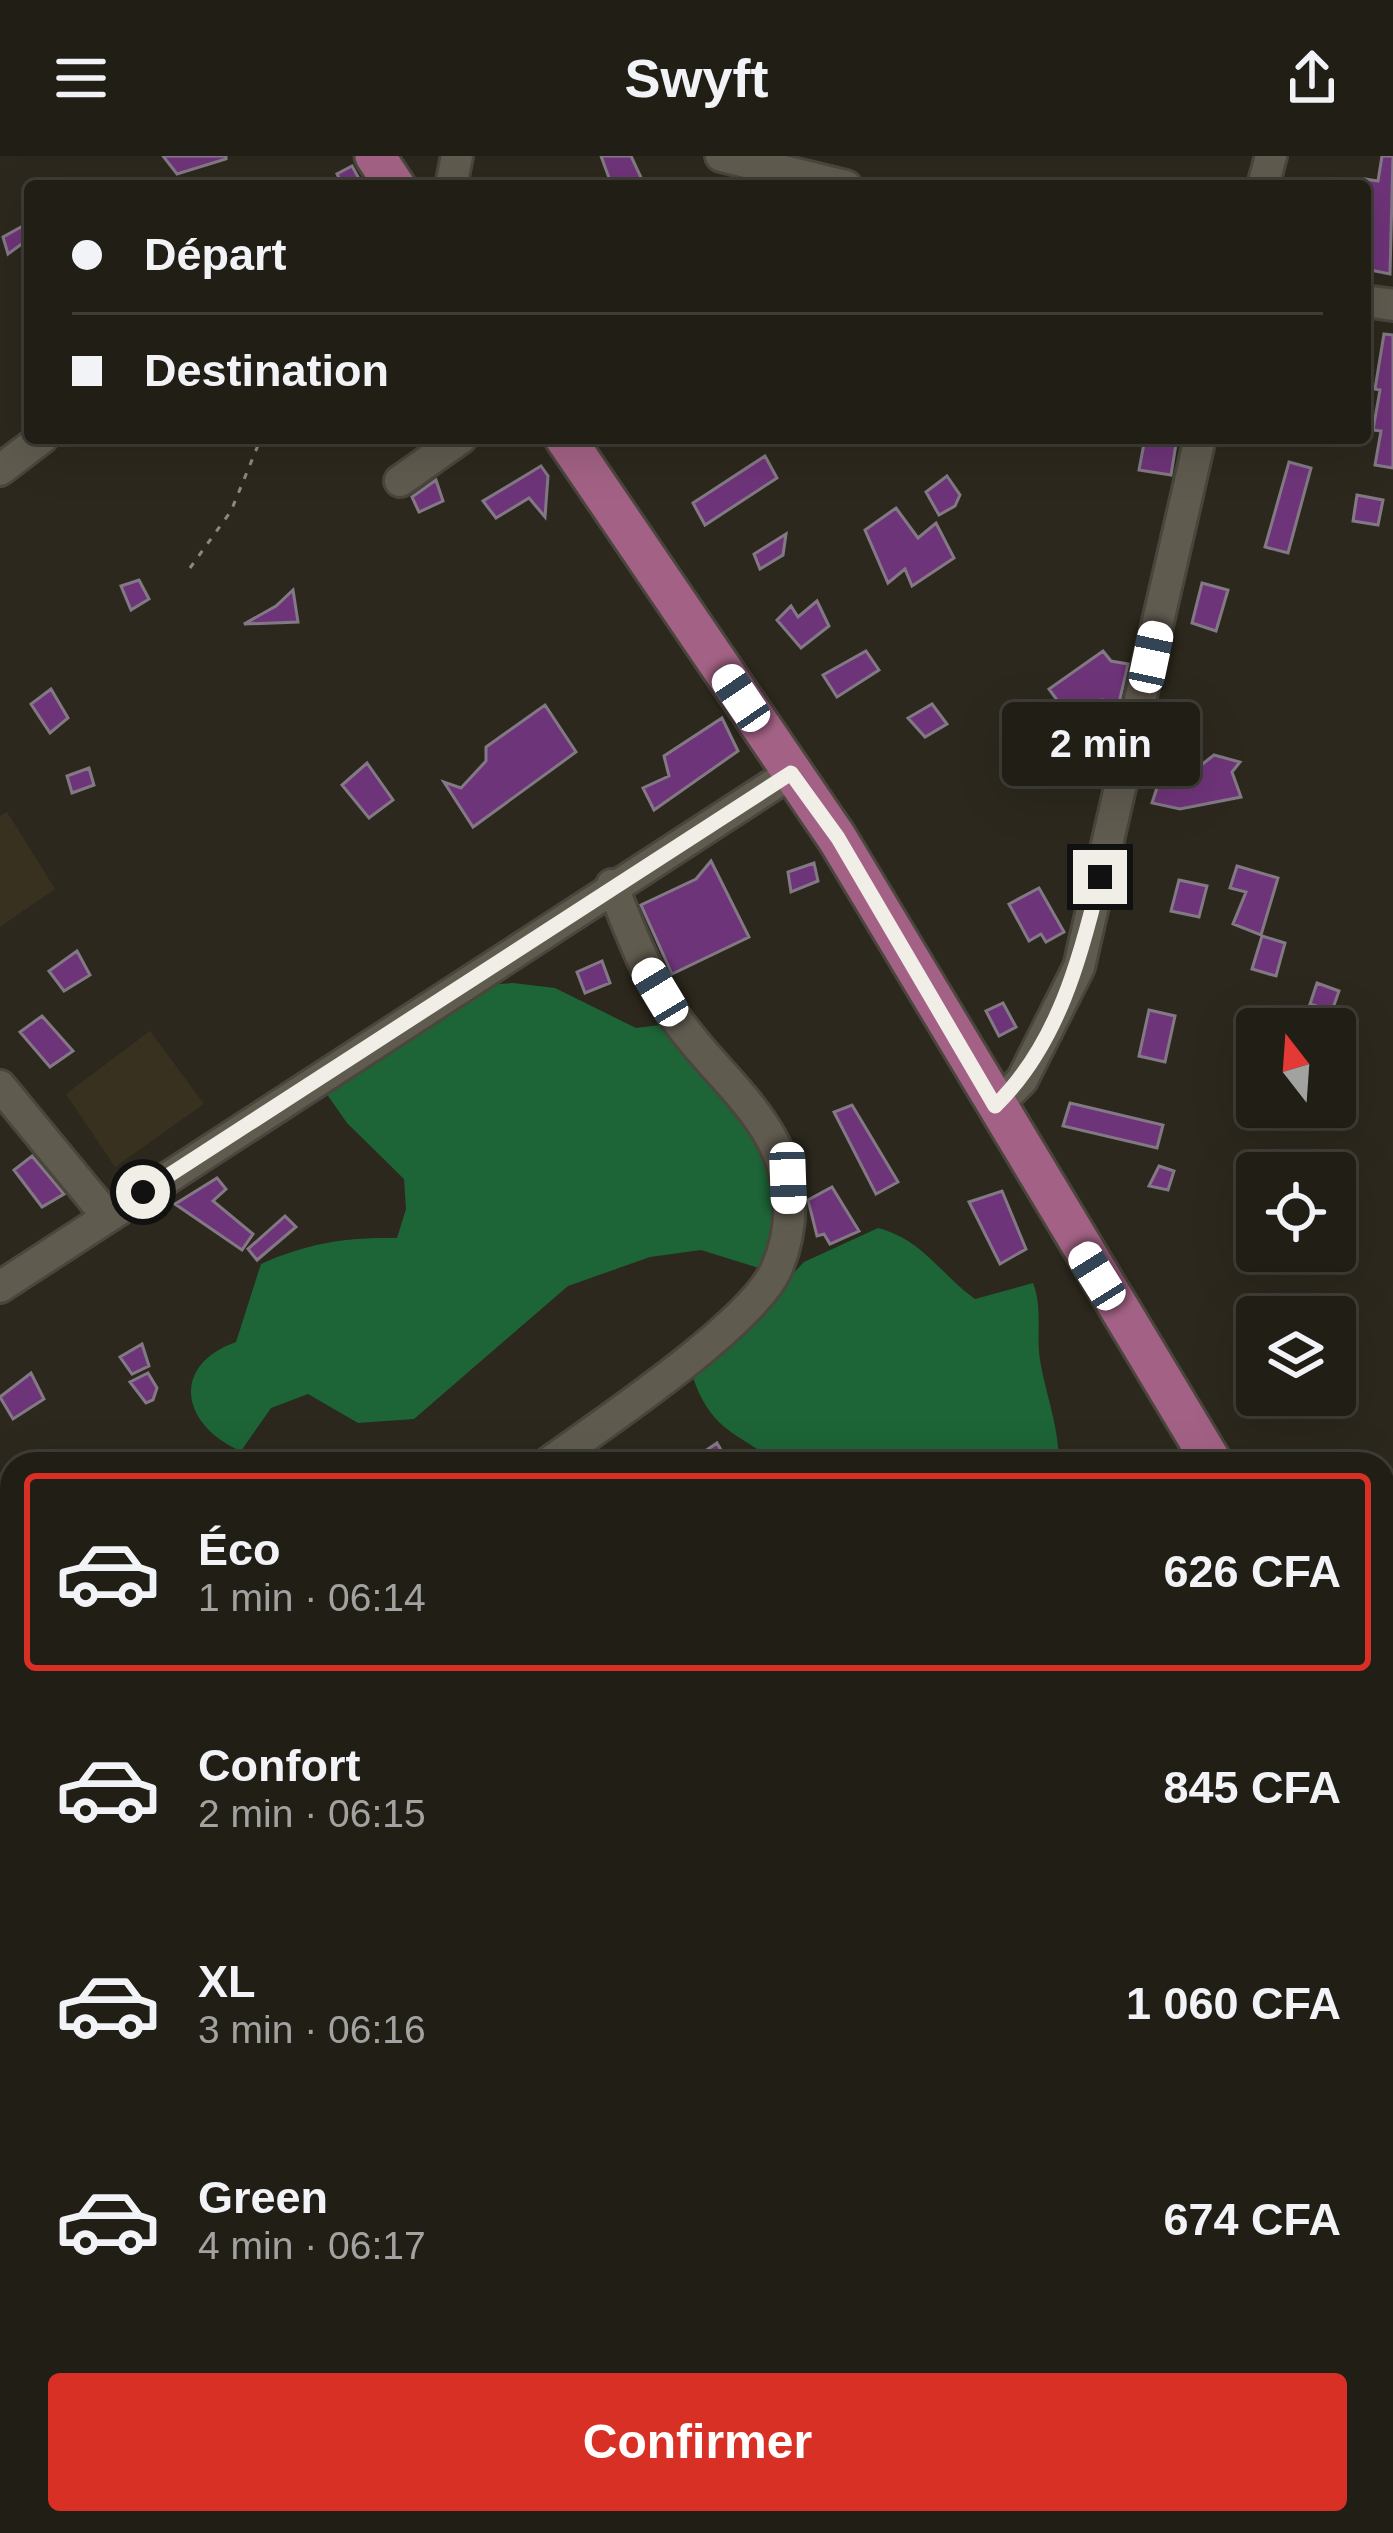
<!DOCTYPE html>
<html lang="fr">
<meta charset="utf-8">
<style>
body{margin:0;font-family:Arial,sans-serif;background:#29271f;color:#f1f3f6;height:100vh;display:flex;flex-direction:column;font-size:45px;white-space:nowrap}
*{box-sizing:border-box;margin:0}
p{font-size:39px;color:#a2a2a1}
.icon{flex:none;width:66px;height:66px;fill:none;stroke:currentColor;stroke-width:2;stroke-linecap:round;stroke-linejoin:round}
.map{position:relative;flex:1;overflow:hidden}
.panel{position:absolute;left:0px;top:1296px;width:1395px;height:1083px;display:flex;flex-direction:column;background:#211e16;border-radius:36px 36px 0 0;box-shadow:0 12px 48px #0002,0 0 0 3px #3e3c35}
.panel>*{flex:none}
.hud{position:absolute;left:24px;top:24px;width:1347px;height:264px;border-radius:12px;box-shadow:0 12px 48px #0002,0 0 0 3px #3e3c35;display:grid;align-content:center;height:264px;padding:0 48px;background:#211e16}
.needle{width:78px;rotate:343deg}
.buttons{position:absolute;left:1236px;top:852px;display:grid;gap:24px}
.buttons a{display:grid;place-items:center;width:120px;height:120px;border-radius:12px;background:#211e16;box-shadow:0 12px 48px #0002,0 0 0 3px #3e3c35;font-size:60px}
.end{position:absolute;width:54px;height:54px;margin:-27px;border:15px solid #f1eee7;background:#111;box-shadow:0 0 0 6px #111}
.from{border-radius:50%}
.bubble{position:absolute;height:84px;border-radius:12px;background:#211e16;box-shadow:0 12px 48px #0002,0 0 0 3px #3e3c35;font-size:39px;font-weight:700;line-height:84px;text-align:center}
.car{position:absolute;width:36px;height:72px;margin:-36px -18px;border-radius:15px;box-shadow:0 0 9px 3px #0007;background:linear-gradient(#fff 24%,#345 0 40%,#fff 0 76%,#345 0 86%,#fff 0)}
.hud b{display:flex;align-items:center;gap:42px;height:114px;font-size:45px}
.hud b+b{border-top:3px solid #3e3c35}
.hud i{width:30px;height:30px;background:#f1f3f6}
ul{padding:21px 0 0;list-style:none}
li{display:flex;align-items:center;gap:36px;height:198px;margin:0 24px 18px;padding:0 24px;border:6px solid transparent;border-radius:12px}
li div{flex:1}
li b{display:block;font-size:45px}
li em{font-style:normal;font-weight:700}
li.selected{border-color:#d93025}
li>.icon{width:108px;height:108px;stroke-width:1.5}
.action{display:flex;gap:24px;margin-top:auto;padding:24px 48px}
.action a{flex:1;height:138px;border-radius:12px;background:#d93025;color:#fff;font-size:48px;font-weight:700;line-height:138px;text-align:center}
header{display:flex;justify-content:space-between;align-items:center;height:156px;padding:0 48px;background:#211e16;font-size:54px;font-weight:700}
.map>svg:first-child{display:block}
.built{fill:#383120}
.forest{fill:#1d6437}
.lines{fill:none;stroke-linecap:round;stroke-linejoin:round}
.stream{stroke:#677eaf;stroke-width:6}
.building{fill:#6e3479;stroke:#827984;stroke-width:3}
.minor-casing{stroke:#4a463d;stroke-width:36}
.major-casing{stroke:#4a463d;stroke-width:45}
.path{stroke:#8d8980;stroke-width:3;stroke-dasharray:6 9;stroke-linecap:butt}
.minor{stroke:#605b4f;stroke-width:30}
.major{stroke:#a36285;stroke-width:39}
.route{stroke:#f1eee7;stroke-width:15}
</style>
<header><svg class="icon" aria-label="menu" viewBox="0 0 24 24"><path d="M4 6h16M4 12h16M4 18h16"/></svg>Swyft<svg class="icon" aria-label="share" viewBox="0 0 24 24"><path d="M12 15V3M7 8l5-5 5 5M5 13v7h14v-7"/></svg></header>
<div class="map">
<svg width="1393" height="2377" viewBox="0 0 1393 2377">
<rect width="100%" height="100%" fill="#2c281d"/>
<path class="built" d="M7 656 55 733 0 771V660Z
M150 875 204 948 115 1011 66 938Z"/>
<path class="forest" d="M513 827 555 832 636 872 668 868C703 920 779 997 779 1060 780 1076 768 1097 762 1113L701 1094 650 1101 568 1130 414 1263 358 1267 308 1238 271 1252 241 1295C182 1270 169 1210 236 1186L261 1108C307 1087 347 1081 397 1082L406 1053 404 1023 347 967 326 937 485 829Z
M878 1072C923 1084 939 1117 975 1143L1033 1127C1043 1153 1036 1178 1040 1204 1046 1240 1059 1270 1059 1308H779C737 1276 713 1277 693 1222L804 1106Z"/>
<g class="lines">
<path class="stream" d="M1383 1481 1393 1477
M631 2377 640 2367"/>
</g>
<path class="building" d="M163 0H226V3L177 18Z
M601 0H631L645 30H612Z
M1382 0H1393L1390 118 1365 113V23L1378 25Z
M352 10 363 30H343L337 18Z
M30 66V82L8 98 3 81Z
M1384 178 1393 179V312L1375 309 1381 275 1373 274 1380 234 1375 233Z
M1145 282H1177L1171 319 1139 314Z
M765 300 777 322 705 369 693 347Z
M1289 306 1311 312 1288 397 1265 391Z
M541 310 548 320 545 361 529 342 496 362 483 345Z
M947 320 960 339 955 350 939 359 926 336Z
M436 324 443 345 419 356 412 341Z
M1357 339 1383 344 1378 369 1353 365Z
M896 352 918 382 936 367 954 402 912 430 905 413 888 427 865 374Z
M786 378 783 399 760 413 754 398Z
M139 424 149 443 131 454 121 430Z
M1202 427 1228 434 1216 475 1192 467Z
M293 434 298 466 244 468 276 450Z
M817 445 829 470 801 492 777 464 791 450 798 461Z
M866 495 879 514 837 541 823 519Z
M1103 495 1111 505 1128 508 1119 547 1102 544 1073 566 1049 533Z
M51 533 68 562 50 577 31 548Z
M932 548 947 568 925 581 908 562Z
M545 549 576 596 473 671 444 626 461 632 486 605V591Z
M722 562 738 595 654 654 643 632 669 620 664 600Z
M1214 599 1240 606 1232 616 1241 641 1180 653 1152 647 1163 613 1186 621Z
M367 607 393 644 369 662 342 629Z
M89 612 94 629 72 637 67 620Z
M711 705 749 781 672 818 641 749 696 723Z
M814 707 818 725 791 736 788 716Z
M1237 710 1278 722 1261 779 1233 768 1246 736 1230 732Z
M1179 724 1207 730 1199 761 1171 755Z
M1039 732 1064 776 1046 786 1041 778 1029 785 1009 748Z
M1262 780 1285 787 1276 820 1252 813Z
M77 795 90 819 64 835 49 815Z
M602 805 610 827 585 837 577 816Z
M1317 827 1339 835 1332 855 1310 848Z
M1003 847 1016 871 999 880 986 855Z
M1149 854 1175 860 1165 906 1139 900Z
M42 860 73 895 50 911 20 876Z
M1070 947 1163 969 1157 992 1063 970Z
M852 949 898 1026 876 1038 834 956Z
M32 1000 64 1038 42 1051 14 1014Z
M1159 1010 1174 1015 1168 1034 1149 1030Z
M217 1022 226 1033 213 1045 253 1078 242 1094 175 1048Z
M832 1031 859 1075 830 1088 824 1078 817 1080 808 1044Z
M1002 1035 1026 1093 1000 1108 969 1046Z
M285 1060 296 1071 257 1104 248 1093Z
M142 1188 149 1210 132 1218 120 1201Z
M31 1217 44 1243 13 1263 0 1241Z
M148 1217 157 1232 153 1244 146 1247 130 1226Z
M717 1287 729 1308H686Z"/>
<g class="lines">
<g class="minor-casing">
<path id="minor" d="M721 0 846 30
M451 30 457 0
M1263 30 1271 0
M1365 145 1393 149
M0 314 42 282
M400 325 461 282
M0 930 107 1060
M995 951 1022 924 1079 811 1200 282
M0 1131 791 617
M547 1308C601 1269 751 1169 776 1114 795 1071 794 1024 771 982 746 937 704 904 675 861 647 820 630 775 612 729
M1383 1822 1393 1815
M0 1958 12 1954
M1383 2242 1393 2243
M876 2377 881 2367
M1243 2377 1244 2367"/>
</g>
<g class="major-casing">
<path id="major" d="M375 0 395 30
M565 282 837 682 1213 1308
M1383 1581 1393 1597"/>
</g>
<path class="path" d="M190 412 231 355 261 282"/>
<use href="#minor" class="minor"/>
<use href="#major" class="major"/>
</g>
<g class="lines">
<path class="route" d="M143 1036 791 617 838 682 995 950C1057 890 1081 802 1100 721"/>
</g>
</svg>
<div class="buttons">
<a><svg class="needle" viewBox="-14 -14 28 28"><path d="M0-13l5 13h-10z" fill="#e53935"/><path d="M0 13l5-13h-10z" fill="#a2a2a1"/></svg></a>
<a><svg class="icon" aria-label="locate" viewBox="0 0 24 24"><circle cx="12" cy="12" r="6"/><path d="M12 2v4M12 18v4M2 12h4M18 12h4"/></svg></a>
<a><svg class="icon" aria-label="layers" viewBox="0 0 24 24"><path d="M12 4l9 5-9 5-9-5zM3 14l9 5 9-5"/></svg></a>
</div>
<i class="end from" style="left:143px;top:1036px"></i>
<i class="end" style="left:1100px;top:721px"></i>
<div class="bubble" style="left:1002px;top:546px;width:198px">2 min</div>
<i class="car" style="left:1151px;top:501px;rotate:12deg"></i>
<i class="car" style="left:741px;top:542px;rotate:326deg"></i>
<i class="car" style="left:660px;top:836px;rotate:329deg"></i>
<i class="car" style="left:788px;top:1022px;rotate:178deg"></i>
<i class="car" style="left:1097px;top:1120px;rotate:328deg"></i>
<div class="hud">
<b><i class="from"></i>Départ</b>
<b><i></i>Destination</b>
</div>
<section class="panel">
<ul>
<li class="selected"><svg class="icon" aria-label="car" viewBox="0 0 24 24"><path d="M5 17H2v-5l4-1 3-4h7l3 4 3 1v5h-3M9 17h6M6 11h13"/><circle cx="7" cy="17" r="2"/><circle cx="17" cy="17" r="2"/></svg><div><b>Éco</b><p>1 min · 06:14</p></div><em>626 CFA</em></li>
<li><svg class="icon" aria-label="car" viewBox="0 0 24 24"><path d="M5 17H2v-5l4-1 3-4h7l3 4 3 1v5h-3M9 17h6M6 11h13"/><circle cx="7" cy="17" r="2"/><circle cx="17" cy="17" r="2"/></svg><div><b>Confort</b><p>2 min · 06:15</p></div><em>845 CFA</em></li>
<li><svg class="icon" aria-label="car" viewBox="0 0 24 24"><path d="M5 17H2v-5l4-1 3-4h7l3 4 3 1v5h-3M9 17h6M6 11h13"/><circle cx="7" cy="17" r="2"/><circle cx="17" cy="17" r="2"/></svg><div><b>XL</b><p>3 min · 06:16</p></div><em>1 060 CFA</em></li>
<li><svg class="icon" aria-label="car" viewBox="0 0 24 24"><path d="M5 17H2v-5l4-1 3-4h7l3 4 3 1v5h-3M9 17h6M6 11h13"/><circle cx="7" cy="17" r="2"/><circle cx="17" cy="17" r="2"/></svg><div><b>Green</b><p>4 min · 06:17</p></div><em>674 CFA</em></li>
</ul>
<div class="action"><a>Confirmer</a></div>
</section>
</div>
